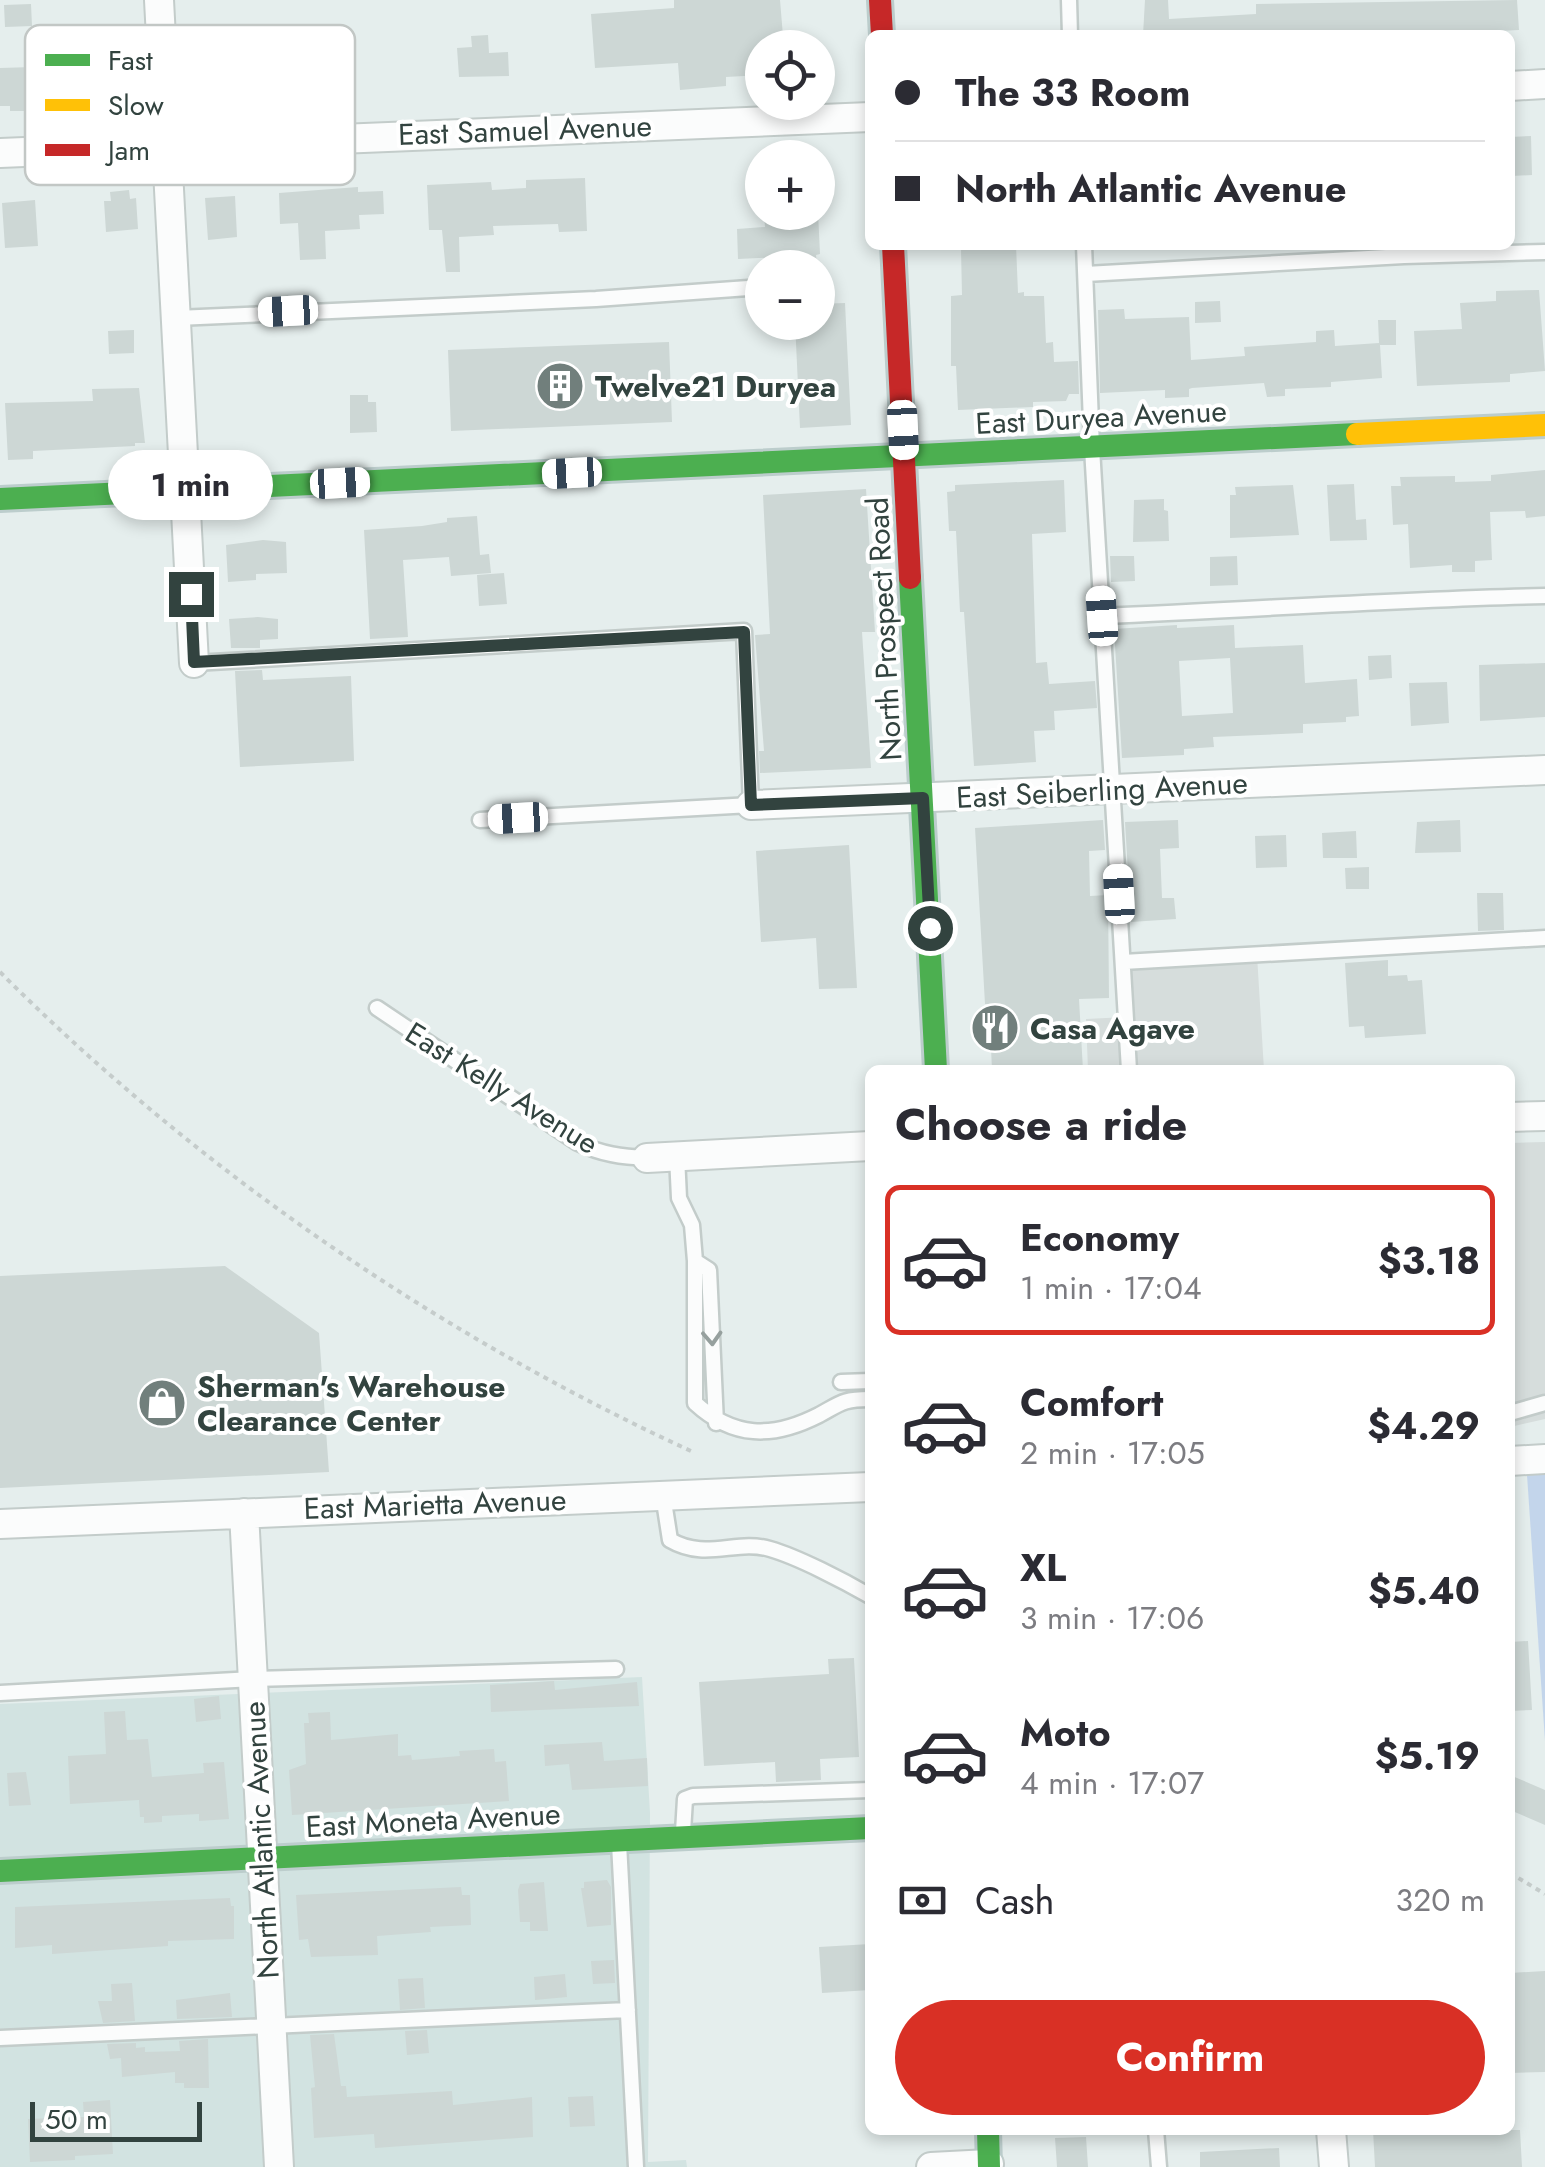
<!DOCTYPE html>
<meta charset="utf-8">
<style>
body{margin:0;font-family:Jost,sans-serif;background:#f2f2f3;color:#2b2b33;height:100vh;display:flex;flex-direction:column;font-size:38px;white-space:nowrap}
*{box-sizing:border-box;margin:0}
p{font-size:32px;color:#7c7c81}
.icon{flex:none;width:55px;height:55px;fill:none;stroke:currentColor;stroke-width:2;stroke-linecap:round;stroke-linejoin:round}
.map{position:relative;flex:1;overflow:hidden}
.drawer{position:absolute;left:865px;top:1065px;width:650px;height:1070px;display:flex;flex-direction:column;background:#fff;border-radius:15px;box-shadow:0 5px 15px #0003}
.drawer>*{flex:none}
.top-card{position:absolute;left:865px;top:30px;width:650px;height:220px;border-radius:15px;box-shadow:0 5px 15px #0003;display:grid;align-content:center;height:220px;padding:0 30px;background:#fff}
.tools{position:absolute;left:745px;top:30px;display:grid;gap:20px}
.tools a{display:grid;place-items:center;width:90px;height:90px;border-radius:50%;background:#fff;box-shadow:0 5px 15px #0003;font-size:50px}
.scale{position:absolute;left:30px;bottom:25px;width:172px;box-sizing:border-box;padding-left:10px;border:5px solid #32433f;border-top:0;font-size:28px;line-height:35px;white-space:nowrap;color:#32433f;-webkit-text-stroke:8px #fff;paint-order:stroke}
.end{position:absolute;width:45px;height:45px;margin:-22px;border:12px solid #32433f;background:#fff;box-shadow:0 0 0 5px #fff}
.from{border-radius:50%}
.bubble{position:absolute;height:70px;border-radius:35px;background:#fff;box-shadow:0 5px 15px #0003;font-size:32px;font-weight:700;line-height:70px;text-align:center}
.car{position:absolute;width:30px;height:60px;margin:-30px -15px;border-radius:12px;box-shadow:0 0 8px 2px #0007;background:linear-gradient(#fff 24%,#345 0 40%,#fff 0 76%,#345 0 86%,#fff 0)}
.top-card b{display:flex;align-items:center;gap:35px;height:95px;font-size:38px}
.top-card b+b{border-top:2px solid #e1e1e2}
.top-card i{width:25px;height:25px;background:#2b2b33}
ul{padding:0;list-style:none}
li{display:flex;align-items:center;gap:30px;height:150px;margin:0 20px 15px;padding:0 10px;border:5px solid transparent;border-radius:15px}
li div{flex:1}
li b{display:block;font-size:38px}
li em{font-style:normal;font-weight:700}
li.active{border-color:#d93025}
li>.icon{width:90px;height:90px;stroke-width:1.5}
h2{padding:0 30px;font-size:45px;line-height:120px}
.pay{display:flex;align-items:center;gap:25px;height:110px;padding:0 30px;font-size:38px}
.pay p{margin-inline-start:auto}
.primary-button{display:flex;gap:20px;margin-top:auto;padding:20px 30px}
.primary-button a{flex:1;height:115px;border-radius:60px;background:#d93025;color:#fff;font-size:40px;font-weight:700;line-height:115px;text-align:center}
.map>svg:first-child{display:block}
.residential{fill:#d2e3e1}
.green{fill:#c3d5eb}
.parking{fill:#d6dddc}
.building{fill:#cdd7d5;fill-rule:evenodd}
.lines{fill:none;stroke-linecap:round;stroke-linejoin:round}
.lane-casing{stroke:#c3ccca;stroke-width:19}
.street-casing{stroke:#c3ccca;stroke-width:32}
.fast-casing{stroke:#bccdcc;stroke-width:28}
.slow-casing{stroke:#bccdcc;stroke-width:28}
.jam-casing{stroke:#bccdcc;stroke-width:28}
.path{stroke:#c5cccb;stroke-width:4;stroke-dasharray:5 5;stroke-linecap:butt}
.lane{stroke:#fbfcfc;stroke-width:14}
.street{stroke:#fbfcfc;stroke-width:28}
.fast{stroke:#4caf50;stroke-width:22}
.slow{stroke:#ffc107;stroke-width:22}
.jam{stroke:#c62828;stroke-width:22}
.oneway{stroke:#96a09e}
.route{stroke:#32433f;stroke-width:12}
.labels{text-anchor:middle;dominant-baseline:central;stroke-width:8;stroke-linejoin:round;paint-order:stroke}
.street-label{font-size:30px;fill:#32433f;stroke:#fff}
.poi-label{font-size:30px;font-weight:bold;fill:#32433f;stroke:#fff;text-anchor:start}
.key{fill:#fff;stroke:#c2c7c5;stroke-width:2.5}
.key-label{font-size:28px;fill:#32433f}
</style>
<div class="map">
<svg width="1545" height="2167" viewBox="0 0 1545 2167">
<rect width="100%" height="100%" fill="#e5eeed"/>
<path class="residential" d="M642 1677 650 1813 648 2162 686 2160 687 2167H0V1704Z"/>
<path class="green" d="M1545 1459V1741L1526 1460Z"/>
<path class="parking" d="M1257 955 1264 1070H1088L1086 1019 1126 1017 1123 962Z
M1545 1142V1419L1510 1427V1143Z"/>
<path class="building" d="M674 0H780L784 48H762V75L726 77V86L680 90 678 63 595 68 591 14 674 8Z
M1145 0H1168L1169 19 1256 14V4L1517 0 1519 30 1418 35H1143Z
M31 4 32 26 5 27 4 5Z
M488 35 489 53 508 52 509 76 459 77 457 48 472 47 471 36Z
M33 67V111H10V106H0V68Z
M1531 136 1532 175 1511 176 1510 137Z
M585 178 587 231 559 232 558 224 493 226 494 235 459 237 460 272H446L442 230H429L427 185 491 182 492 190 526 188V180Z
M358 187V192L383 191 384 214 359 215 360 229 325 231 326 259 300 260 298 223 280 224 279 193Z
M129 190 130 199 136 198 138 229 106 232 104 201H111L110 192Z
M235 196 237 237 208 240 205 198Z
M35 200 38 246 5 248 2 203Z
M764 212H818L820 254 816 255 817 265 784 267V257L738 259 737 229 765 227Z
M968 245H1016L1018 293 1024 292V296H1044L1046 343 1053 342 1054 362 1078 361 1079 394H1069L1066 401 1033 402V407L958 410 956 366H951V296L962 295 961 249H968Z
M1539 290 1545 371 1510 374V382L1417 386 1414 331 1462 329 1460 303 1496 301V291Z
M1220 301 1221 322 1195 323V302Z
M845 303 851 425 800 428 795 322H818V304Z
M1124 309 1125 319 1189 317 1191 360 1245 356 1244 347 1316 342V331L1334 330 1335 346 1379 343 1378 320H1396V345H1380L1382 378 1331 382V387L1285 389V396L1267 397 1264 383 1192 388 1189 389V397L1165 398V390L1100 393 1098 310Z
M134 330V353L109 354 108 331Z
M669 342 672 422 451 431 448 350Z
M139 388 145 443H135V446L33 451V459L8 460 5 403 93 401 92 389Z
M350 395H368V402H376L377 432 350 433Z
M1545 470V516L1526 518 1525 511 1490 512 1492 560 1475 561V572H1452V565L1410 568 1408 524 1393 525 1391 486H1401L1400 477 1455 476V482L1491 481V475Z
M1064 480 1066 532 1032 534 1036 663 1047 662 1049 684 1095 681 1097 708 1054 711 1055 730 1034 731 1036 762 974 766 964 612H960L956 531H949L947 492 955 491V485Z
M1354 484 1356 520 1366 519 1367 540 1330 541 1327 485Z
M1293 485 1299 535 1230 538V495H1236L1235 487Z
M866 489 875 632H862L871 768 760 773 759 751H764L755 635 770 634 763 495Z
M1164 499V510L1168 511 1169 541 1133 542 1134 500Z
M477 516 480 555 489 554 491 573 451 576 449 557 403 560 408 637 370 639 364 530 422 526 447 522V518Z
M263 540 286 542 287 573 256 574V580L228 582 226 545Z
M1110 556H1134L1135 581 1111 582Z
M1237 556 1238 585 1210 586V557Z
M504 573 507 604 479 606 477 575Z
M258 617 278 619V639L260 640V648H231L229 619Z
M1177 625V628L1234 625 1235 648 1303 645 1305 683 1357 679 1359 716 1346 717V722L1303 724V733L1213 737 1214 747 1184 749V755L1122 758 1114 629ZM1230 658 1233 713 1182 716 1179 661Z
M1391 655 1392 678 1369 680 1368 656Z
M1545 663V717L1480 721 1479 665Z
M262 670 263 680 351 676 354 761 240 767 235 671Z
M1447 682 1449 723 1411 726 1409 683Z
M1103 820 1105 850 1089 851 1090 896 1108 895 1109 998 1079 999 1083 1070H992L989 1004H985L975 828Z
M1178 820 1179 848 1160 849 1162 898H1174L1176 919 1131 922 1125 822Z
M1460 820 1461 852 1415 853 1417 822Z
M1356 831 1357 858H1323L1322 833Z
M1286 835 1287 867 1256 868 1255 836Z
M849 845 857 988 819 989 816 938 761 942 756 851Z
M1369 867V889H1346L1345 868Z
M1477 893H1503L1504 930 1478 931Z
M1388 960V976L1407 975 1408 981 1422 980 1426 1034 1365 1038 1364 1026 1349 1027 1345 963Z
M225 1266 319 1333 329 1472 0 1488V1276Z
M1528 1641 1532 1710 1510 1711V1642Z
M854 1658 859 1757 820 1759 821 1780 776 1782 775 1762 704 1766 699 1682 829 1674 828 1659Z
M554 1681 555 1690 637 1682 639 1706 491 1712 490 1685Z
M219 1696 221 1719 196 1722 194 1699Z
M125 1711 127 1740 148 1739 152 1777 204 1773 203 1763 224 1762 229 1819 199 1821V1814L162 1816V1822L144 1823V1817H140L139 1800 70 1804 68 1756 106 1754 104 1712Z
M330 1712 331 1740 398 1734V1756L411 1755 412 1760 460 1756 459 1751 494 1749 495 1762 506 1761 509 1801 292 1815 289 1770 306 1764 304 1723H309L308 1713Z
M602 1742 604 1761 647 1758 648 1786 572 1790 569 1764 545 1766 544 1745Z
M26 1772 31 1805 9 1806 7 1773Z
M1510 1775 1545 1790V1825L1510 1810Z
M607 1880 611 1887V1925L587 1927 581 1888H584V1882Z
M544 1882 548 1931H530V1922H520L518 1890 520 1884Z
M461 1887 462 1895H470L471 1925 430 1927 431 1932 377 1936 378 1955 311 1957 308 1939 299 1940 296 1895Z
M230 1898 231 1906H234V1939L168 1941V1946L52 1954V1945L15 1948V1907Z
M870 1944V1990L822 1993 819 1947Z
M614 1960 615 1983 593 1984 591 1961Z
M1545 1971V2072L1510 2073V1973Z
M565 1974 567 1997 535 2000 534 1977Z
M423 1978 425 2008 400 2010 398 1979Z
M132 1983 135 2021 103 2023 98 2001H112L111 1984Z
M230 1993 232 2017 177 2019 176 2000Z
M427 2030 429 2053 407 2055 405 2031Z
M334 2034 341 2086H346L347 2097 452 2091 453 2105 532 2097 533 2137 375 2148 374 2134 314 2138 311 2088 315 2087 310 2035Z
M208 2039 209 2088H184V2083H175V2072L122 2077 121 2058 110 2059 107 2044 136 2043V2048L145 2047V2052L180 2051 179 2041Z
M593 2096 595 2126 570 2127 568 2097Z
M110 2100 113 2154 75 2156V2160L30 2162 28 2119 84 2117 83 2102Z
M1373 2130H1520L1522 2167H1375Z
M1086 2137 1088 2167H1057L1055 2138Z
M1279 2148 1280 2167H1200V2152Z"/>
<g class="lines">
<g class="lane-casing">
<path id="lane" d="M1069 0 1070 35
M1084 245 1092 448 1129 1070
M1086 274 1404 256 1545 252
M177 318 596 299 762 287
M1102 616C1250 610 1397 599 1545 596
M194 663 744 631 751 805 480 820
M1123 962 1545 938
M377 1008 578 1143C601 1154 622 1157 647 1158
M677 1156 679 1198 692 1225 695 1261V1403C733 1438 772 1439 819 1415 841 1403 843 1399 870 1399
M695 1261 709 1270 716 1423
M841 1382 870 1381
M1510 1413 1545 1403
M663 1495 670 1540C706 1561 736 1539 770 1549 798 1557 844 1581 870 1596
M0 1693 253 1679 616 1669
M683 1832 685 1799 693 1796 870 1790
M619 1843 636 2167
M0 2038 628 2010
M1156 2130 1159 2167"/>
</g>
<g class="street-casing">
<path id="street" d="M159 0 194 663
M1510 86 1545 84
M0 153 870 117
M751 805 1545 770
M1510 1117 1545 1116
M647 1158 870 1146
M1510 1461 1545 1459
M244 1513 279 2167
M0 1524 870 1487
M1331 2130 1334 2167
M931 2167 989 2164"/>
</g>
<g class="fast-casing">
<path id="fast" d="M0 499 1357 434
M910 578 936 1070
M0 1871 870 1828
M988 2130 989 2167"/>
</g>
<g class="slow-casing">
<path id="slow" d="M1357 434 1545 425"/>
</g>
<g class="jam-casing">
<path id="jam" d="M880 0 882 35
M893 245 910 578"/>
</g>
<path class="path" d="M0 972C199 1171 437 1334 693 1452
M1510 1873 1545 1894"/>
<use href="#lane" class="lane"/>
<use href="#street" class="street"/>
<use href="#fast" class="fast"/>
<use href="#slow" class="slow"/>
<use href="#jam" class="jam"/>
</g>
<defs><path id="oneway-chevron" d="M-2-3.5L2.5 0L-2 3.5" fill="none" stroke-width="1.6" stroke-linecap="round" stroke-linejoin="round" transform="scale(2.5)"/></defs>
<use class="oneway" href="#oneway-chevron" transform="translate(712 1338) rotate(87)"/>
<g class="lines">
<path class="route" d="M191 594 194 662 744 632 751 805 923 798 930 928"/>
</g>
<defs>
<g id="building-disc" transform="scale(2.5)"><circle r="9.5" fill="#717f7c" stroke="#fff"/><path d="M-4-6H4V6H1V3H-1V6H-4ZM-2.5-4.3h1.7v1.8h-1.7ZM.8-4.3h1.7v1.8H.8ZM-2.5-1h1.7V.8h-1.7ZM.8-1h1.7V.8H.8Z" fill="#fff"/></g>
<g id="restaurant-disc" transform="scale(2.5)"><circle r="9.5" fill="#717f7c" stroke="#fff"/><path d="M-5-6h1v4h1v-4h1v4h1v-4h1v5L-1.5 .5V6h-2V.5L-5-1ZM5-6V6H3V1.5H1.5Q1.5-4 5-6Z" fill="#fff"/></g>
<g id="shop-disc" transform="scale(2.5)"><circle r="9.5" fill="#717f7c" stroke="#fff"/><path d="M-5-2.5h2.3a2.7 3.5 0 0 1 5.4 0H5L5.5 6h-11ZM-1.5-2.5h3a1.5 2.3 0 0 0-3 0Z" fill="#fff"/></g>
</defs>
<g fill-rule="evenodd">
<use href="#building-disc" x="560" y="386"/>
<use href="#restaurant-disc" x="995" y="1028"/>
<use href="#shop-disc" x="162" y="1403"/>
</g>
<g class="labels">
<g class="street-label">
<text transform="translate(525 130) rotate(-2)">East Samuel Avenue</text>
<text transform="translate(1101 417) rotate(-3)">East Duryea Avenue</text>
<text transform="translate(884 629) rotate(-93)">North Prospect Road</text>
<text transform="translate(1102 790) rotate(-3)">East Seiberling Avenue</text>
<text transform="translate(502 1088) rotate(32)">East Kelly Avenue</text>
<text transform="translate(435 1504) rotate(-2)">East Marietta Avenue</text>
<text transform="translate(433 1820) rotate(-3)">East Moneta Avenue</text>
<text transform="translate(261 1840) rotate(-93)">North Atlantic Avenue</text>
</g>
<g class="poi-label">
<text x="595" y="386">Twelve21 Duryea</text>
<text x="1030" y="1028">Casa Agave</text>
<text x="197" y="1386">Sherman's Warehouse<tspan x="197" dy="34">Clearance Center</tspan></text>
</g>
</g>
<rect x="25" y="25" width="330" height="160" rx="15" class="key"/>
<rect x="45" y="54" width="45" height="12" fill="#4caf50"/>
<rect x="45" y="99" width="45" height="12" fill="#ffc107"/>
<rect x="45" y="144" width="45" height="12" fill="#c62828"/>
<g class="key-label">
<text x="108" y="70">Fast</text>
<text x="108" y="115">Slow</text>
<text x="108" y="160">Jam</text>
</g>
</svg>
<div class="tools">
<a><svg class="icon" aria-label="locate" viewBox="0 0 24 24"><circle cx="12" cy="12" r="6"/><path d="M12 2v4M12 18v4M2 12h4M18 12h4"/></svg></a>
<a>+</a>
<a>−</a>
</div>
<div class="scale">50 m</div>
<i class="end from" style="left:930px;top:928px"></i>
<i class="end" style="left:191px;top:594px"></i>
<div class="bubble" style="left:108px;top:450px;width:165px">1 min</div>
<i class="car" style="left:288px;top:311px;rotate:267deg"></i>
<i class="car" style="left:903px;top:430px;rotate:177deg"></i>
<i class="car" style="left:572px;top:473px;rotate:267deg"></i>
<i class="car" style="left:340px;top:483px;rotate:87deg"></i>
<i class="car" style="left:1102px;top:616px;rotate:356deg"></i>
<i class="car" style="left:518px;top:818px;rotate:267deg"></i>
<i class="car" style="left:1119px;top:894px;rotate:357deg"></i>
<div class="top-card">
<b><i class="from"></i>The 33 Room</b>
<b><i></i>North Atlantic Avenue</b>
</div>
<section class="drawer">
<h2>Choose a ride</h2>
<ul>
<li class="active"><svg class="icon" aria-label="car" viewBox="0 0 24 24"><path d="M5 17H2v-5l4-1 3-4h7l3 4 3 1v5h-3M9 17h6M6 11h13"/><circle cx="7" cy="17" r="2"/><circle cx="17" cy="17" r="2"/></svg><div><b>Economy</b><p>1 min · 17:04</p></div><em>$3.18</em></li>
<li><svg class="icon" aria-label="car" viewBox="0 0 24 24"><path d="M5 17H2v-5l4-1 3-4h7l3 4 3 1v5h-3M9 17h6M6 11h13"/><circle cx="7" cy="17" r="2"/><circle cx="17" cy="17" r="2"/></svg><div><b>Comfort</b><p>2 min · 17:05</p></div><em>$4.29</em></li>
<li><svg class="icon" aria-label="car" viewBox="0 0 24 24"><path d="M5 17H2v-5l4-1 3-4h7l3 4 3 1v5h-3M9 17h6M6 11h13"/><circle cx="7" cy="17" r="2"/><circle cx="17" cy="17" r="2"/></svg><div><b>XL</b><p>3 min · 17:06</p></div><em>$5.40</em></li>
<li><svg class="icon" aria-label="car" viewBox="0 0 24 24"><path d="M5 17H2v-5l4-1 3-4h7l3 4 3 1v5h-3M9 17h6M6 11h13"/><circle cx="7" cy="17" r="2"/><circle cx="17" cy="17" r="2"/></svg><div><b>Moto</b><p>4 min · 17:07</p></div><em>$5.19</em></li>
</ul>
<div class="pay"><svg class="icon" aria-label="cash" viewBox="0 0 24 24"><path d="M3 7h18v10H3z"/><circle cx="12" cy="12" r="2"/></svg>Cash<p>320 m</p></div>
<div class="primary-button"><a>Confirm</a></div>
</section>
</div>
